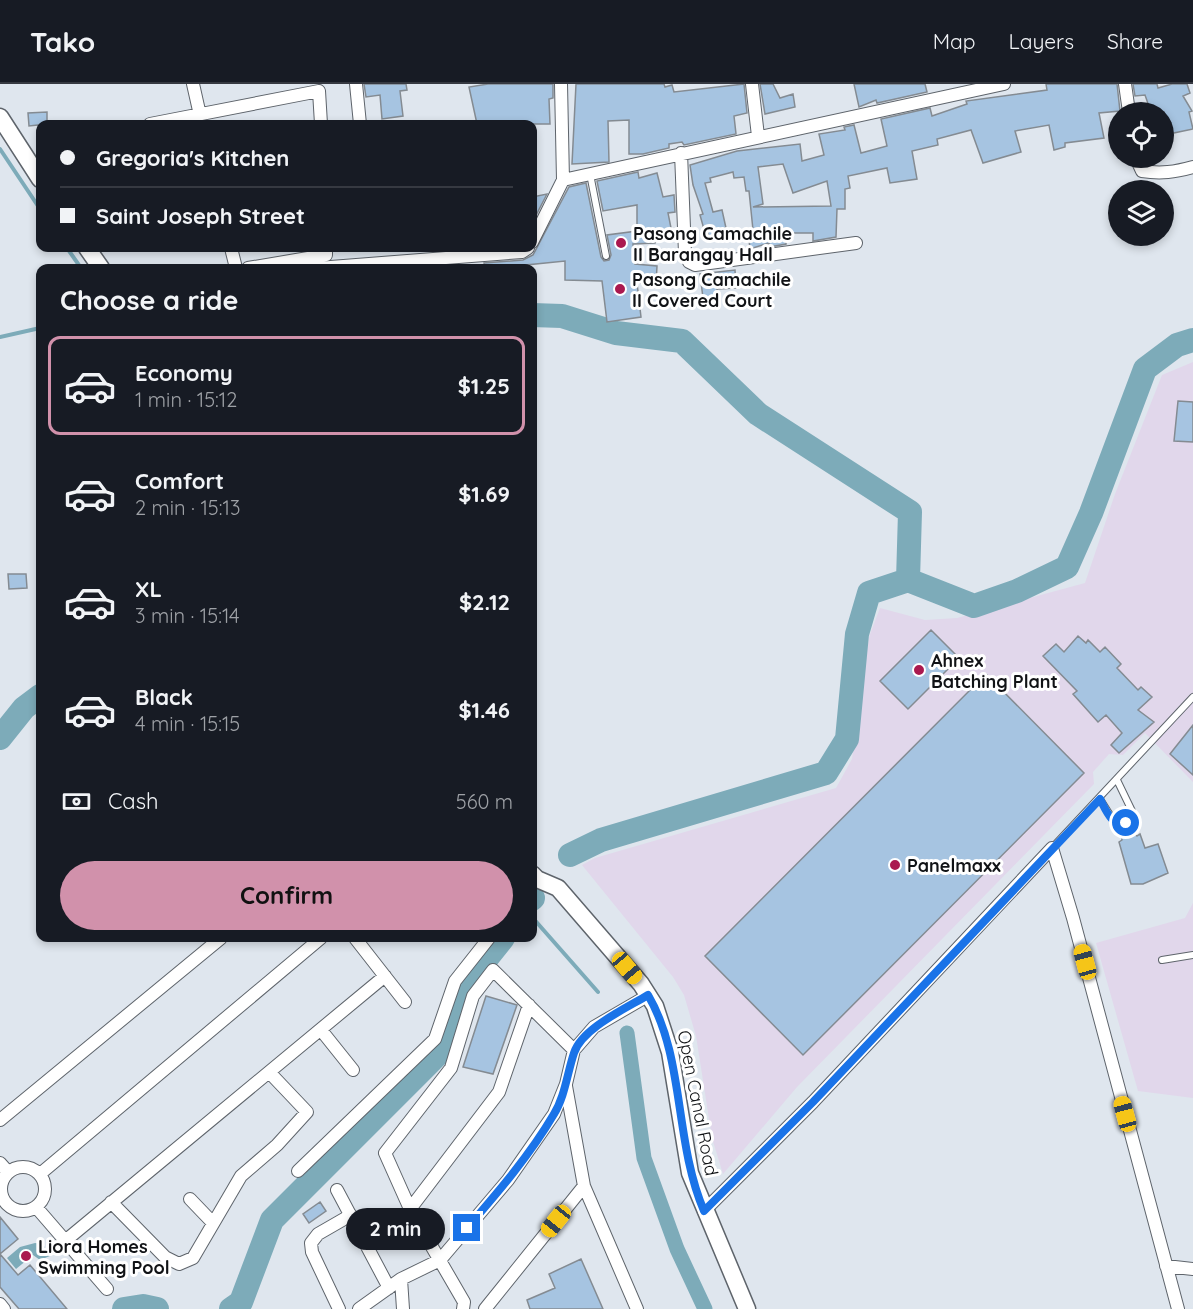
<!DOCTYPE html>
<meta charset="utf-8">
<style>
body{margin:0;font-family:Quicksand,sans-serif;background:#20242c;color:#f1f3f6;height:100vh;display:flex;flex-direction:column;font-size:22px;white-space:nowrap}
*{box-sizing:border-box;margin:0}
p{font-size:20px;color:#9ea1a6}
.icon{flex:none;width:33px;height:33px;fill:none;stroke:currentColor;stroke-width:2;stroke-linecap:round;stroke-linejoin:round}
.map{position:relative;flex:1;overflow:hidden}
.details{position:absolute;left:36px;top:180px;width:501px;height:678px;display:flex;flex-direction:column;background:#171b24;border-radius:12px;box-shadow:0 3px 9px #0003}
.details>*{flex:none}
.guide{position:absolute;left:36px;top:36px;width:501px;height:132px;border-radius:12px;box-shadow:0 3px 9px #0003;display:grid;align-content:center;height:132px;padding:0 24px;background:#171b24}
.buttons{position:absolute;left:1108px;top:18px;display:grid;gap:12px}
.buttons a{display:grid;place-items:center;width:66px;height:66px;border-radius:50%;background:#171b24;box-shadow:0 3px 9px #0003;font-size:30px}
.end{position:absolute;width:27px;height:27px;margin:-14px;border:8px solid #1a73e8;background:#fff;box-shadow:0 0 0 3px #fff}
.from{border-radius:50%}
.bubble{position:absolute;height:42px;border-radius:21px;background:#171b24;box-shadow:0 3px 9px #0003;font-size:20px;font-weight:700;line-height:42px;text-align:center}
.car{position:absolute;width:18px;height:36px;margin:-18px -9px;border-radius:8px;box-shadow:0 0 4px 2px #0007;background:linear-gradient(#f5c518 24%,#345 0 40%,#f5c518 0 76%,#345 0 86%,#f5c518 0)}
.guide b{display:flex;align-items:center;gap:21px;height:57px;font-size:22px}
.guide b+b{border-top:2px solid #363941}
.guide i{width:15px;height:15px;background:#f1f3f6}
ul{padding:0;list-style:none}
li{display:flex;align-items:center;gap:18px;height:99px;margin:0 12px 9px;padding:0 12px;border:3px solid transparent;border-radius:12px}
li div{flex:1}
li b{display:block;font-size:22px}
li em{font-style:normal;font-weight:700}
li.on{border-color:#d191ab}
li>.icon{width:54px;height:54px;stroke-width:1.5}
h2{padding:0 24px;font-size:27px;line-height:72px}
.pay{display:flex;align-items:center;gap:15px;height:66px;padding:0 24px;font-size:22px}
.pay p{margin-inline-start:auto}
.primary-button{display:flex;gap:12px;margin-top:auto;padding:12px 24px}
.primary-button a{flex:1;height:69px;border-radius:36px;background:#d191ab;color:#111;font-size:24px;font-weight:700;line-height:69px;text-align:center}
header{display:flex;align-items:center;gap:36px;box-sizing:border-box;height:84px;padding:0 30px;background:#171b24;border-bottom:2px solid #363941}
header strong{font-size:28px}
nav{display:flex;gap:33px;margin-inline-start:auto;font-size:21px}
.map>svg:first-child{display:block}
.industrial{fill:#e1d7eb}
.water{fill:#7dabb9}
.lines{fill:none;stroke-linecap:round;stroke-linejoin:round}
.stream{stroke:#7dabb9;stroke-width:4}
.canal{stroke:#7dabb9;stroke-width:15}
.river{stroke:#7dabb9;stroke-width:24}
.building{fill:#a6c4e1;stroke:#848b92;stroke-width:1.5;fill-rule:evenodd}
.service-casing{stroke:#5e646b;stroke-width:8}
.minor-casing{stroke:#5e646b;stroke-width:14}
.secondary-casing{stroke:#5e646b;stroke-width:19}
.service{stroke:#fff;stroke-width:6}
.minor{stroke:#fff;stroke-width:12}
.secondary{stroke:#fff;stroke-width:16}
.route{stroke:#1a73e8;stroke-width:8}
.poi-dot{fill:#aa194f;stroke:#fff;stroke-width:2}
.labels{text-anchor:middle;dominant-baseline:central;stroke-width:6;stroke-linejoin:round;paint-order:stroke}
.poi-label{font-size:18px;font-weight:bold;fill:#111316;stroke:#fff;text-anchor:start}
.street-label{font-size:18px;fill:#111316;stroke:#fff}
</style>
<header>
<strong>Tako</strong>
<nav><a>Map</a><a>Layers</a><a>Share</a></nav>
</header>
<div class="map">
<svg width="1193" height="1225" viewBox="0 0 1193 1225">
<rect width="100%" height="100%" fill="#dfe6ee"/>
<path class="industrial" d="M1193 278V698L1145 649 1123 671 1109 670 1093 688 1094 700 797 1003 723 1090 712 1054 696 952 684 911 673 893 582 781 595 774 836 704 852 675 869 553 880 524 925 536 957 534 1085 499 1115 410 1162 291Z
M1193 819V1014L1138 1007 1096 859 1185 834Z"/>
<path class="water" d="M35 1159 43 1160 50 1172 40 1176 33 1171 16 1185 7 1174 20 1163Z"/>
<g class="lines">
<path class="stream" d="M0 65 40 125
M67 164 81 184
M0 253 40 244
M532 833 598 908"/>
<path class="canal" d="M627 949 644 1074 677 1165 705 1225"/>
<path class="river" d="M532 231 562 232 616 249 682 257 758 330 910 428 908 496
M0 654 24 624 40 612
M570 771 601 756 826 689 847 655 857 550 869 509 908 496 974 522 1017 507 1067 483 1091 429 1145 285 1177 261 1193 256
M532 815 533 814
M124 1225 143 1222 157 1225
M231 1225 241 1218 272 1136 444 964 467 899 503 854"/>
</g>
<path class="building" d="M364 0H406L407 6 400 7 403 32 382 35 380 11 366 13Z
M488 0H553V14L549 15 550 40H477L469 3Z
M576 0H664L665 3 672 1 674 8 744 0 747 29 734 32 736 50 684 61 682 58 669 60V64L643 70H629V36L608 37 609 78 572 80Z
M760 0H773L780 14 793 10 795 23 765 30Z
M854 0H925L927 8 877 19 876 16 859 23Z
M1046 0H1117L1120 27 1099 29 1104 54 1065 59V63L1054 66 1049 41 1015 47 1021 68 983 79 971 46 937 55 938 61 912 67 917 95 890 99 887 84 848 92 850 104 845 105V125H837L836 153 813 157V149H786V160L769 163V159L750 165 748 146H753L749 107H746L744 93 734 94 733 88 710 94 711 98 705 99 713 128 722 126 726 144 718 146 720 154 710 156 708 149H705L700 131 703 130 693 101 690 81 737 67 800 60 802 77 824 71 819 50 845 46 844 43 854 41 861 69 887 62 881 35 930 24 932 32 967 20 966 17 1047 6ZM783 80 793 109 827 97 831 122 753 123 763 120 758 83Z
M1133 0H1157L1158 4 1172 0H1187L1190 9 1183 12 1192 27 1189 28 1193 45 1164 51V28H1151L1145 11 1135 12Z
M47 28V40L29 42 28 29Z
M638 88 639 94 657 89 663 113 674 111 675 128 668 129 672 149 655 152V159L633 160 635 180 657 182 656 200 637 199 641 233 607 238 602 197 565 196V177L526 181V184H485L484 179 523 176 533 171 569 103 586 99 601 173 604 177 609 176 611 171 607 151 637 147V121L603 127 597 97Z
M547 110 532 139V113Z
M735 186 736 204 717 205 718 212 703 214 700 190Z
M1178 317 1193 318V358L1174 357Z
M8 490H26L27 504 9 505Z
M931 546 959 574 908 625 880 597Z
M1078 552 1086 559 1088 556 1100 568 1105 563 1121 580 1117 584 1138 606 1141 603 1152 613 1138 626 1154 638 1119 669 1111 661 1122 649 1106 631 1098 638 1073 610 1077 607 1043 572 1056 560 1064 568Z
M986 590 1084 689 803 971 705 872Z
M1193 641V691L1170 670Z
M1131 743 1137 752 1140 750 1145 764 1158 760 1168 789 1143 800H1131L1119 758 1122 756 1121 747Z
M486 912 517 921 493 990 463 983Z
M320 1118 326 1127 309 1139 303 1130Z
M0 1133 18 1155 0 1170 18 1191 30 1181 67 1225H19L0 1203Z
M581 1175 603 1225H530L527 1216 555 1204 549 1190Z"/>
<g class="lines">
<g class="service-casing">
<path id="service" d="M590 90 606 172
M1100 715 1115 739 1122 740 1129 737 1132 727 1117 696
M1052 764 1193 613
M1162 876 1193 871"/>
</g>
<g class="minor-casing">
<path id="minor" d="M193 0 202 40
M356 0 360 40
M752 0 758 52
M1125 0 1129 28
M150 40 319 7 321 40
M681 69 685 169 689 178 695 181 856 159
M1136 74 1142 87C1161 90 1175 88 1193 83
M563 96 1004 0
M532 158 563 96 561 0
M231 164 236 184
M248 184 326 171V164
M318 184 522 168 528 164
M355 854 405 918
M321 946 353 986
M566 1002 584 1102 637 1225
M0 1036 221 854
M0 1079 8 1088
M1 1105a22 22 0 1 1 44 0a22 22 0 1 1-44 0Z
M298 1087 435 955 455 897 489 854
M40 1090 321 854
M337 1106 389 1204
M190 1115 213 1139
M111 1118 165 1173 179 1180 193 1174 241 1092 277 1061 307 1028 269 988
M36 1123 107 1205
M410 1125 499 1008 529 921
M704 1127 813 1018 1052 764 1073 834 1178 1225
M65 1157 385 892
M1166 1182 1193 1185
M401 1195 403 1225
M0 1220 4 1225
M339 1225 312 1168 311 1159 318 1150 351 1131
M359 1225 401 1195 440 1176 508 1096 554 1030 566 1000 574 966 594 943 649 911
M463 1225 464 1218 410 1125 385 1069 451 984 473 912 493 886 574 966
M485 1225 584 1102"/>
</g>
<g class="secondary-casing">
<path id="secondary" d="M0 33 40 95
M87 164 101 184
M532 790 537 795 558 804 641 900 655 922 670 968 690 1089 747 1225"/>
</g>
<use href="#service" class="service"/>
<use href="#minor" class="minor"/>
<use href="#secondary" class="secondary"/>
</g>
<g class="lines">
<path class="route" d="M467 1144C498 1108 530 1071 554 1030 565 1012 567 990 574 969 582 944 627 924 648 911 685 974 674 1057 704 1127L813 1018 1100 715C1106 726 1111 742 1126 739"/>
</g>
<g class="poi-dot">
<circle cx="621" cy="159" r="6"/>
<circle cx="620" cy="205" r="6"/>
<circle cx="919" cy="586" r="6"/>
<circle cx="895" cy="781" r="6"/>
<circle cx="26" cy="1172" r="6"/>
</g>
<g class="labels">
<g class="poi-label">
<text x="633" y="149">Pasong Camachile<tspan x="633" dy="21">II Barangay Hall</tspan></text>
<text x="632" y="195">Pasong Camachile<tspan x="632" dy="21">II Covered Court</tspan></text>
<text x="931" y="576">Ahnex<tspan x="931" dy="21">Batching Plant</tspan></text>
<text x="907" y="781">Panelmaxx</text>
<text x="38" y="1162">Liora Homes<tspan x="38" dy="21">Swimming Pool</tspan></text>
</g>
<g class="street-label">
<text transform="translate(698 1019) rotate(79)">Open Canal Road</text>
</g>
</g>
</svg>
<div class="buttons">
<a><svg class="icon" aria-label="locate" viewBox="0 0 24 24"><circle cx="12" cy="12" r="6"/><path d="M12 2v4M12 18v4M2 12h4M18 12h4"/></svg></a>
<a><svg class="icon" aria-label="layers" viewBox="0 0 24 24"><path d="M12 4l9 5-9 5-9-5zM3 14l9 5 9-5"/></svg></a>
</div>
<i class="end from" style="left:1126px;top:739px"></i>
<i class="end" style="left:467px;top:1144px"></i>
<div class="bubble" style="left:346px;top:1124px;width:99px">2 min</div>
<i class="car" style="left:1085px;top:878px;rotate:345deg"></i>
<i class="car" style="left:627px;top:884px;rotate:140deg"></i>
<i class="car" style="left:1125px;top:1030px;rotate:345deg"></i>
<i class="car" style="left:556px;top:1137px;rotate:219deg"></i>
<div class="guide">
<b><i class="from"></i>Gregoria's Kitchen</b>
<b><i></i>Saint Joseph Street</b>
</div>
<section class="details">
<h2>Choose a ride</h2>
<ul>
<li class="on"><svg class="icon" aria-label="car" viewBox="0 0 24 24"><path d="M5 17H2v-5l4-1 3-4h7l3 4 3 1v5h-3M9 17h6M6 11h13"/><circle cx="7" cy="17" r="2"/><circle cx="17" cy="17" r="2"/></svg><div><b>Economy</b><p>1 min · 15:12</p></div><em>$1.25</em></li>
<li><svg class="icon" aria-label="car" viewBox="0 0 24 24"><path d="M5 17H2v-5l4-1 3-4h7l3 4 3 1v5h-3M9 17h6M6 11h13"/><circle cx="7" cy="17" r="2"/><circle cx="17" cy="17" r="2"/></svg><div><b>Comfort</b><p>2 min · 15:13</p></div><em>$1.69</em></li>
<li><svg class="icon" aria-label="car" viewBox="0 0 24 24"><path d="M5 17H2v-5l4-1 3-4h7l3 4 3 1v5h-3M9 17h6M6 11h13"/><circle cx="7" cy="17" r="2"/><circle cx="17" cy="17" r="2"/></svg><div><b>XL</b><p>3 min · 15:14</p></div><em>$2.12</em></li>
<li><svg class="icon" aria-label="car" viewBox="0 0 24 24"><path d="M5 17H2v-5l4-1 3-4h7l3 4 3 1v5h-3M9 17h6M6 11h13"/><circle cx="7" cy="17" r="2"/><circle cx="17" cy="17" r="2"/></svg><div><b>Black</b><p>4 min · 15:15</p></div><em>$1.46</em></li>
</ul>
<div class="pay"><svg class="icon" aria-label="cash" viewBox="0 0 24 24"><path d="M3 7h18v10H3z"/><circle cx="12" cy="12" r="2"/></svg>Cash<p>560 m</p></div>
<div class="primary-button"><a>Confirm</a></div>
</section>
</div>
